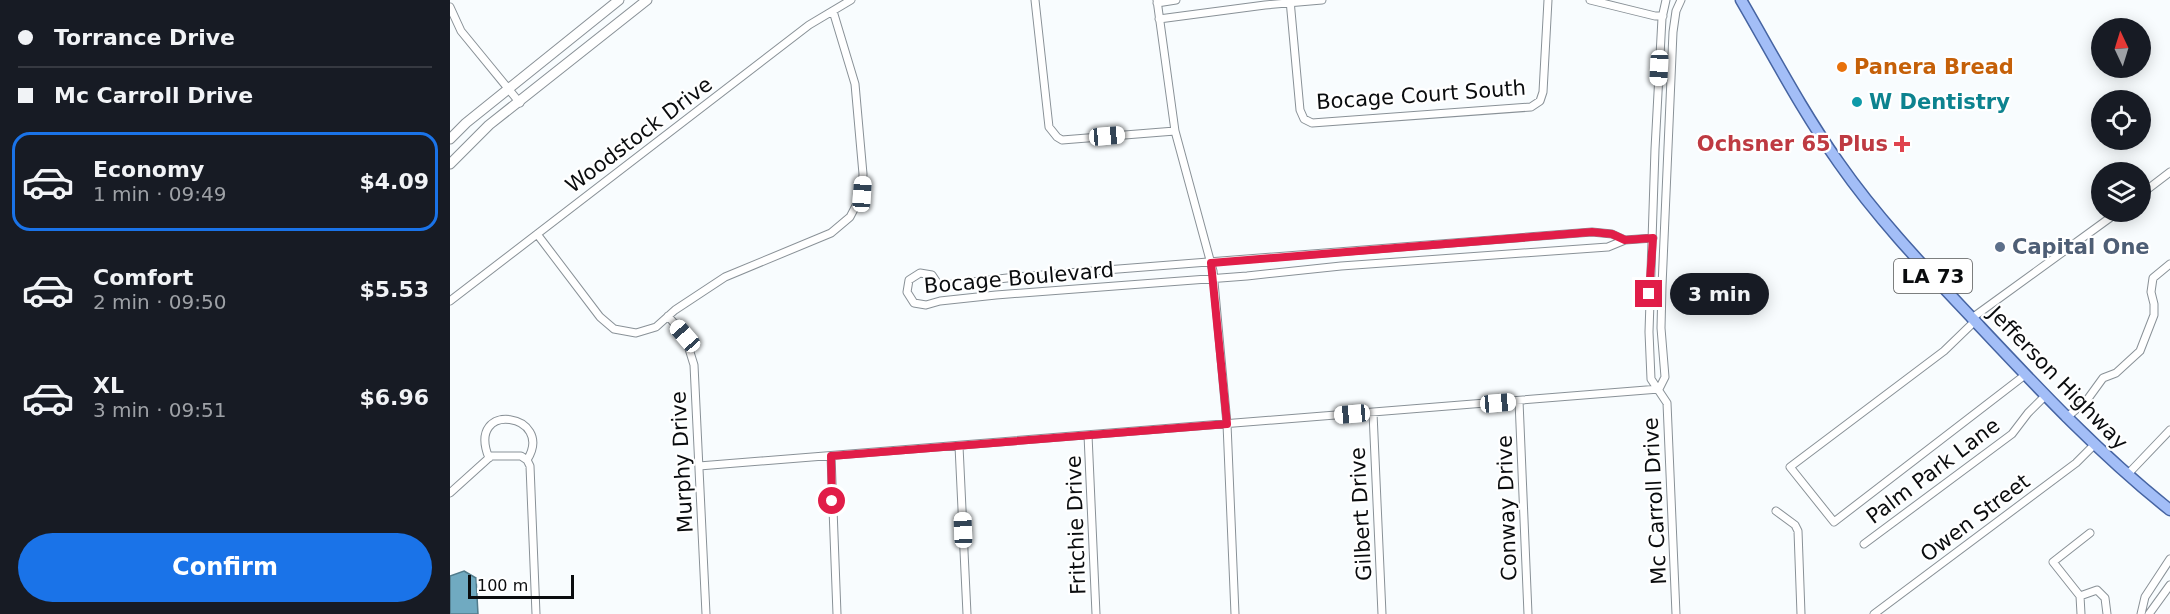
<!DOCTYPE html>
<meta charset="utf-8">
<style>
body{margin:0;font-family:"DejaVu Sans",sans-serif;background:#242831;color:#f1f3f6;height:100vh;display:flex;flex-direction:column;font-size:22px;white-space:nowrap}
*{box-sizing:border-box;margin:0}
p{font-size:20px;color:#9ea1a6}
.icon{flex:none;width:33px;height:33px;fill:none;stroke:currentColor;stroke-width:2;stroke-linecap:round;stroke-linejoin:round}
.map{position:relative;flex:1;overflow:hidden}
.side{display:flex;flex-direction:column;background:#171b24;width:450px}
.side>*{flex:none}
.hud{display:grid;align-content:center;height:132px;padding:0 18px;background:#171b24}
.needle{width:39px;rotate:356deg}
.buttons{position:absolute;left:1641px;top:18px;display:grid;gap:12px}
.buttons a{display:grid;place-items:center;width:60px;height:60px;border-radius:50%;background:#171b24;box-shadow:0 3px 15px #0003;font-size:30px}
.scale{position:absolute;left:18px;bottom:15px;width:106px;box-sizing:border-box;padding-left:6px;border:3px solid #0a0c0e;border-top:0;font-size:16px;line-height:21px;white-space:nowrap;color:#0a0c0e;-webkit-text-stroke:4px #fff;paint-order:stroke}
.end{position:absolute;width:27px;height:27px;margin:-14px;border:8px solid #e11d48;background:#fff;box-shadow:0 0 0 3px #fff}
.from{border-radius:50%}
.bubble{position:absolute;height:42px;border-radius:21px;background:#171b24;box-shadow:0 3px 15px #0003;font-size:20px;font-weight:700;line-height:42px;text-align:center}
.car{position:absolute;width:18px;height:36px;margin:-18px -9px;border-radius:8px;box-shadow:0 0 4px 2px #0007;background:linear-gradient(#fff 24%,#345 0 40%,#fff 0 76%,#345 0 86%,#fff 0)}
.hud b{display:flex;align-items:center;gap:21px;height:57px;font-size:22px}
.hud b+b{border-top:2px solid #363941}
.hud i{width:15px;height:15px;background:#f1f3f6}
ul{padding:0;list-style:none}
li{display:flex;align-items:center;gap:18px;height:99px;margin:0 12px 9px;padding:0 6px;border:3px solid transparent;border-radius:18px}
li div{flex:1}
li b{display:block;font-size:22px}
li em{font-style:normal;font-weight:700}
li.on{border-color:#1a73e8}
li>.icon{width:54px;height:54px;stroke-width:1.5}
.button{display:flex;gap:12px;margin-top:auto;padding:12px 18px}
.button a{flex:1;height:69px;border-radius:36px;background:#1a73e8;color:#fff;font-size:24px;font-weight:700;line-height:69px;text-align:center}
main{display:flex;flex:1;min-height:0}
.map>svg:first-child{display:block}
.water{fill:#70aac1;stroke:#517b8b;stroke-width:1.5}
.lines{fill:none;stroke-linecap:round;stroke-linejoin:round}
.street-casing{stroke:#899197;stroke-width:9}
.secondary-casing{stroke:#899197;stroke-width:11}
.primary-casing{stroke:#4664a2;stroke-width:13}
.street{stroke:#fff;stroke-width:7}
.secondary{stroke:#fff;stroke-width:9}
.primary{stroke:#a3bef7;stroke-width:10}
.route{stroke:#e11d48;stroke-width:8}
.food-dot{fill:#e8710a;stroke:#fff;stroke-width:2}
.culture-dot{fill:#0f9aa8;stroke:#fff;stroke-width:2}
.health-dot{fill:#e0444e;stroke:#fff;stroke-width:2}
.service-dot{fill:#5c6f8a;stroke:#fff;stroke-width:2}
.labels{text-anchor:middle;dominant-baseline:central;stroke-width:4.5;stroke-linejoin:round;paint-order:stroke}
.shield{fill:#fff;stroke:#545556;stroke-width:1.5}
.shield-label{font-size:20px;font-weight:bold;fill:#0a0c0e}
.food-label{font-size:21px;font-weight:bold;fill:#c56008;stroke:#fff;text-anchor:start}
.street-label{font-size:21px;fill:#0a0c0e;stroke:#fff}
.culture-label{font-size:21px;font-weight:bold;fill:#0d838f;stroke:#fff;text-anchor:start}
.health-label{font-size:21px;font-weight:bold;fill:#be3a42;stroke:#fff;text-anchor:end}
.service-label{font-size:21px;font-weight:bold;fill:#4e5e75;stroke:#fff;text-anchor:start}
</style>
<main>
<section class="side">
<div class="hud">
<b><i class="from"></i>Torrance Drive</b>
<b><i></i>Mc Carroll Drive</b>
</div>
<ul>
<li class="on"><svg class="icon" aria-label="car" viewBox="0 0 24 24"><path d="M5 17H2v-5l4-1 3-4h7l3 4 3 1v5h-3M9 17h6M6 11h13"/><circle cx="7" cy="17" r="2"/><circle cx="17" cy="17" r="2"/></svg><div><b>Economy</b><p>1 min · 09:49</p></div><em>$4.09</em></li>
<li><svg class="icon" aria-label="car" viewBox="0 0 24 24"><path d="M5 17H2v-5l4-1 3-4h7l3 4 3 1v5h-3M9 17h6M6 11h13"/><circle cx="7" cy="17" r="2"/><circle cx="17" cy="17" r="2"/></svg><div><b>Comfort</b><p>2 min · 09:50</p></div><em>$5.53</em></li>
<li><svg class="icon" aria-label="car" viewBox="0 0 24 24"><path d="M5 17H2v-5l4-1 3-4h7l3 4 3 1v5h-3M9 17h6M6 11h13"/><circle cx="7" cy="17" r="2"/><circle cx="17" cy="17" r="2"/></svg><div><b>XL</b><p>3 min · 09:51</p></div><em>$6.96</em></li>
</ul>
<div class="button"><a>Confirm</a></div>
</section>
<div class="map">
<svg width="1720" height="614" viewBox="0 0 1720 614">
<rect width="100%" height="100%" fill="#f8fcfe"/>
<path class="water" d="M14 571 26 578 28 614H0V576Z"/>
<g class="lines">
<g class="street-casing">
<path id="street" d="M585 0 599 127 607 137 612 140 725 131
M707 0 725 131 763 271 777 424 785 614
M840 0 850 110 854 119 862 123 1081 107 1090 101 1093 92 1098 0
M1140 0 1205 16H1213
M1216 0 1212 18 1205 149 1199 332 1201 379 1217 403 1226 614
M707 3 726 0
M0 7 11 31 70 103
M709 19 815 5 872 0
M1690 195 1720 172
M87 234 150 317 164 329 186 333 206 327 225 310 275 277 381 233 400 217 412 194 413 174 405 84 383 11
M1175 240 1162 234 1142 232 566 277 495 285 488 284 482 275 470 273 459 280 457 292 464 303 476 305 490 301 546 295 797 276 891 266 1158 247 1175 240 1203 238
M0 301 359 25 401 0
M218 316 235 336 244 365 256 614
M1522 318 1668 212
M1525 321 1494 351 1340 467 1384 522 1575 375
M1209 389 1215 377 1211 328 1212 286 1223 32 1226 11 1231 0
M1069 401 1078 614
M923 413 932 614
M1616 418 1637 400 1653 378 1666 373 1690 351 1704 315V304L1701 292 1703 278 1720 264
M638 435 646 614
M509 446 517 614
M381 456 387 614
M39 458C15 399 106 414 77 460
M77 460 80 466 86 614
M249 466 1209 389
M1677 475 1720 430
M0 493 41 456H71L77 460
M1326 511 1345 525 1348 531 1351 614
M1414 544 1562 434 1578 413 1595 396
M1630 596 1647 590 1655 598 1657 614
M1424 614 1626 463 1644 445
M1631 614 1630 596 1603 562 1640 533
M1691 614 1695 597 1720 559
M1699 614 1720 585"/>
</g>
<g class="secondary-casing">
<path id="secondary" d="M0 139 16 123 169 0
M0 164 39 125 197 0"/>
</g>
<g class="primary-casing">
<path id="primary" d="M1291 0C1323 55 1352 111 1389 163 1428 219 1475 268 1522 318 1585 385 1647 452 1720 510"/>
</g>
<use href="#street" class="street"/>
<use href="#secondary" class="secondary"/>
<use href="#primary" class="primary"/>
</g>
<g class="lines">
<path class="route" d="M382 501 381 456 777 424 761 263 1142 232 1162 234 1175 240 1203 238 1199 294"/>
</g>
<circle class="food-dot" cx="1392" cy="67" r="6"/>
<circle class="culture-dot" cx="1407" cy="102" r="6"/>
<path class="health-dot" d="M1449 135h6v6h6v6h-6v6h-6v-6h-6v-6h6z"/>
<circle class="service-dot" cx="1550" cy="247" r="6"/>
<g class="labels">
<rect class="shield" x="1444" y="259" width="78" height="34" rx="4.5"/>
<g class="shield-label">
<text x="1483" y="276">LA 73</text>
</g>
<g class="food-label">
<text x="1404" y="67">Panera Bread</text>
</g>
<g class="street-label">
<text transform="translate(971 95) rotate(-4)">Bocage Court South</text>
<text transform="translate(189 135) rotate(-37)">Woodstock Drive</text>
<text transform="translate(569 278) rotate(-5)">Bocage Boulevard</text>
<text transform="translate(1608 378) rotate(46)">Jefferson Highway</text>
<text transform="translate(232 462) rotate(-93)">Murphy Drive</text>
<text transform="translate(1483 471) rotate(-37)">Palm Park Lane</text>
<text transform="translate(1205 501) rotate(-93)">Mc Carroll Drive</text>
<text transform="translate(1057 508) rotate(-92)">Conway Drive</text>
<text transform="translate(911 514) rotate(-93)">Gilbert Drive</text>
<text transform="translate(1525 518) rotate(-37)">Owen Street</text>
<text transform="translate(626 525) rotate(-92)">Fritchie Drive</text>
</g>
<g class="culture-label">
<text x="1419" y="102">W Dentistry</text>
</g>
<g class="health-label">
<text x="1438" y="144">Ochsner 65 Plus</text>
</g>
<g class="service-label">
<text x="1562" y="247">Capital One</text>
</g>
</g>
</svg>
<div class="buttons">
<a><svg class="needle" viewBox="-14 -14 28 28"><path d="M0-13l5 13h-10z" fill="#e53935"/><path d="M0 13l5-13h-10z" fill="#9ea1a6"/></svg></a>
<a><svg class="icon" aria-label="locate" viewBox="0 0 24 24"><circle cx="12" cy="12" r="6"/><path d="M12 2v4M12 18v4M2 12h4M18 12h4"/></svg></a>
<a><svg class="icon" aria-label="layers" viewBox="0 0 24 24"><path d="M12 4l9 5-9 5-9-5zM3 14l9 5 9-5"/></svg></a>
</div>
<div class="scale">100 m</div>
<i class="end from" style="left:382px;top:501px"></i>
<i class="end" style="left:1199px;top:294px"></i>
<div class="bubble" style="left:1220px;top:273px;width:99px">3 min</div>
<i class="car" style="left:1209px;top:68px;rotate:183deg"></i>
<i class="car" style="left:657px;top:136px;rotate:85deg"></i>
<i class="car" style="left:412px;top:194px;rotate:4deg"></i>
<i class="car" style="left:235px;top:336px;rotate:319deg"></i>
<i class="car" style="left:1048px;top:403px;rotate:85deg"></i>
<i class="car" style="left:902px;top:414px;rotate:265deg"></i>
<i class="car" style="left:513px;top:530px;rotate:358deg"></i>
</div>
</main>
